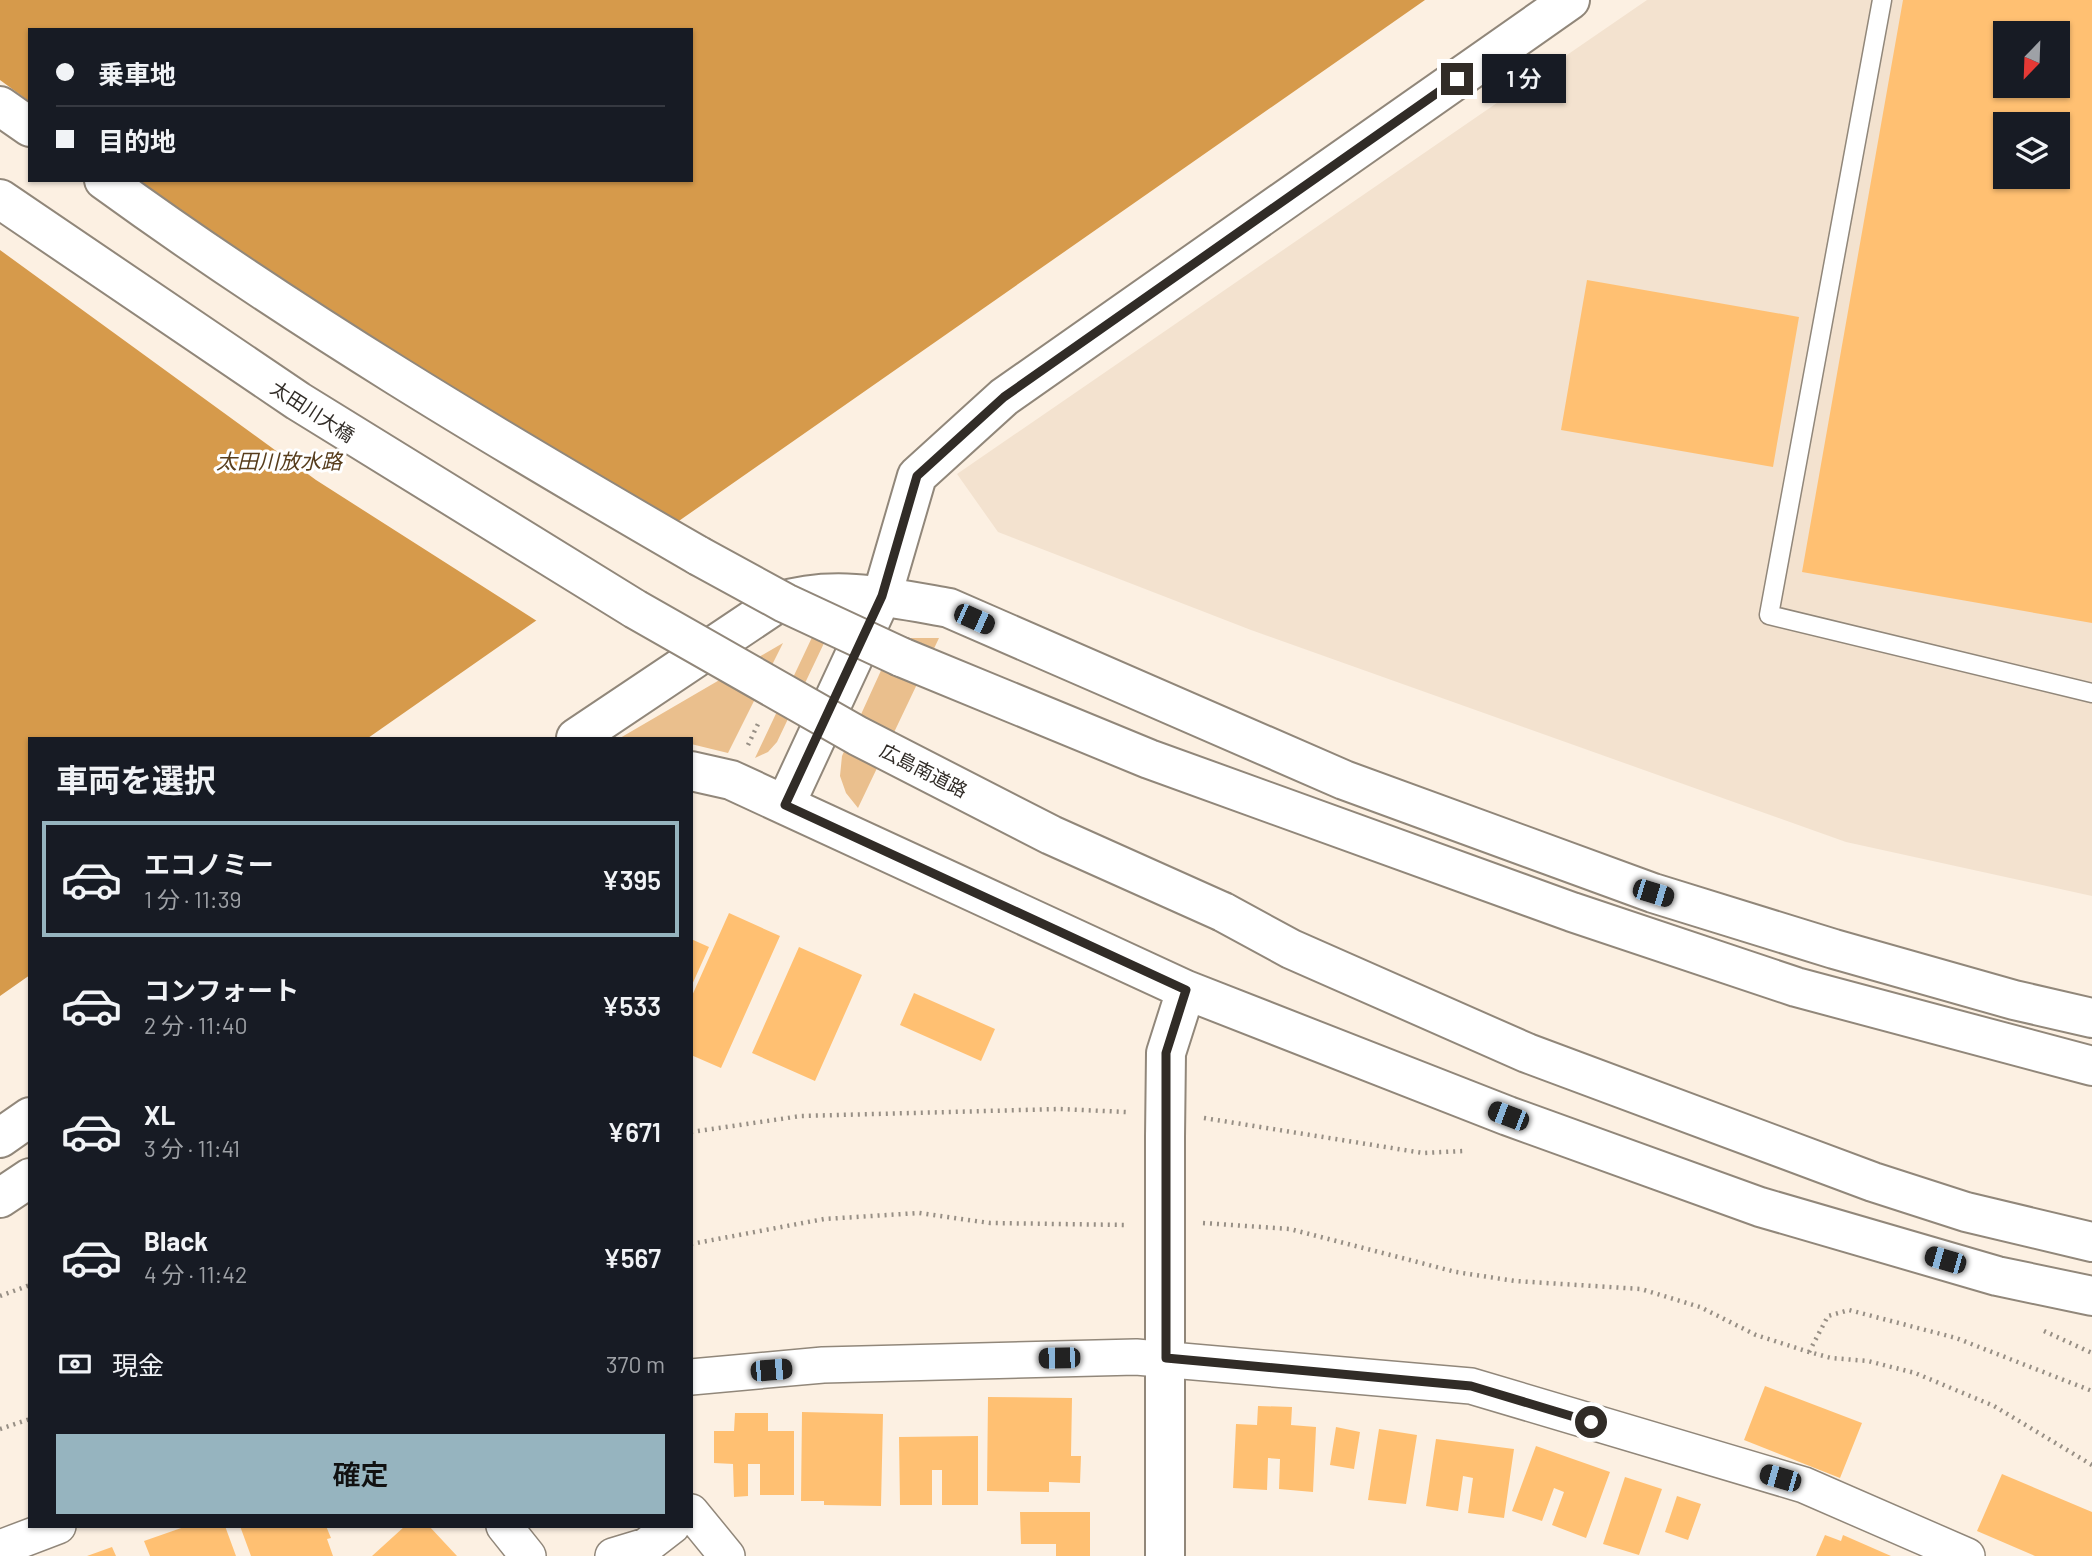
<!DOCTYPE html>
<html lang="ja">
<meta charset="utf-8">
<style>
body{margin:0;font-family:Barlow,"Noto Sans JP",sans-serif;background:#20242c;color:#f1f3f6;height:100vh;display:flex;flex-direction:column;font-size:26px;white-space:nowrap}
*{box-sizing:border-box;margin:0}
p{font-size:23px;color:#9ea1a6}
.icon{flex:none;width:38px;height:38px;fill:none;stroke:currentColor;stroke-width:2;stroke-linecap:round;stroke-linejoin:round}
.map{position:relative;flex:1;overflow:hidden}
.side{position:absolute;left:28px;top:737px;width:665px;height:791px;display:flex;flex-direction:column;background:#171b24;border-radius:0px;box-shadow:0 2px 5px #0004}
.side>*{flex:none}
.hud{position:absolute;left:28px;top:28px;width:665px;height:154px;border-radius:0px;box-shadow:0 2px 5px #0004;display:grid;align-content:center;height:154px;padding:0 28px;background:#171b24}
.needle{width:46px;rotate:203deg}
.fabs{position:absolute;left:1993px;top:21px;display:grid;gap:14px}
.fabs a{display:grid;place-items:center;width:77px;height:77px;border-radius:0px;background:#171b24;box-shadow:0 2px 5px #0004;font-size:35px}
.end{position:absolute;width:32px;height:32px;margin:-16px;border:9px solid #312c27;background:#fff;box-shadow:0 0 0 4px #fff}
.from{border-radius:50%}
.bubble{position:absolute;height:49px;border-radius:0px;background:#171b24;box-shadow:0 2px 5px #0004;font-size:23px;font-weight:600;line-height:49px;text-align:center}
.car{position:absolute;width:21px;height:42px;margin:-21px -10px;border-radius:9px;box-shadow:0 0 5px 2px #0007;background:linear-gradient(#222 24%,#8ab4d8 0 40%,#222 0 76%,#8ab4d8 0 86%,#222 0)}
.hud b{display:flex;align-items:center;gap:24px;height:66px;font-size:26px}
.hud b+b{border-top:2px solid #363941}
.hud i{width:18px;height:18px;background:#f1f3f6}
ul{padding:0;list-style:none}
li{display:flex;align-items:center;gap:21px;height:116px;margin:0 14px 10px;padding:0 14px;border:4px solid transparent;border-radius:0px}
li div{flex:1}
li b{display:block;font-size:26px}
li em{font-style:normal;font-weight:600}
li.on{border-color:#96b4bf}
li>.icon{width:63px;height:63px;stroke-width:1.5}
h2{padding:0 28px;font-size:32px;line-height:84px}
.pay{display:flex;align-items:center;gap:18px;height:77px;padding:0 28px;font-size:26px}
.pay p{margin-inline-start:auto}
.primary-button{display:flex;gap:14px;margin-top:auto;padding:14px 28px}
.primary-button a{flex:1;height:80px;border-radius:0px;background:#96b4bf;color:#111;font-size:28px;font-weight:600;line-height:80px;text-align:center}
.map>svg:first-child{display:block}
.built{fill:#f3e2cf;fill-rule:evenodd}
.green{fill:#eabf8d}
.water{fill:#d69a4b;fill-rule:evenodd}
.pier{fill:#fcf0e2}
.building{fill:#ffc072;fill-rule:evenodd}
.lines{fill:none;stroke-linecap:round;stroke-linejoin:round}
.service-casing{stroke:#91877a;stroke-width:21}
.minor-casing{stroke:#91877a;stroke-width:38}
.tertiary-casing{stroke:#91877a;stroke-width:42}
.motorway-casing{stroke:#91877a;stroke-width:42}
.path{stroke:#978f85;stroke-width:4.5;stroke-dasharray:2 5;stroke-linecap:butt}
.service{stroke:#fff;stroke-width:18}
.minor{stroke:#fff;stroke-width:35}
.tertiary{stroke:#fff;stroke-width:38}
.motorway{stroke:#fff;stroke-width:38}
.tertiary-bridge-casing{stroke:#91877a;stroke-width:42;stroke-linecap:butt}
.motorway-bridge-casing{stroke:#91877a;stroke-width:42;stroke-linecap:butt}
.tertiary-bridge{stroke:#fff;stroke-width:38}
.motorway-bridge{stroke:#fff;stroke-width:38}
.route{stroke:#312c27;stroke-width:9}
.labels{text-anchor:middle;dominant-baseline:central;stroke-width:6;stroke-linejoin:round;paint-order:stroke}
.street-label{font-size:19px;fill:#312c27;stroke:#fff}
.water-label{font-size:21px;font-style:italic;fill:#573d1c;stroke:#fff}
</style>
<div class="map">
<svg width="2092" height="1556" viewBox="0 0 2092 1556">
<rect width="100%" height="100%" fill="#fcf0e2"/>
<path class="built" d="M1647 0H2092V896L1846 842 1251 630 998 532 957 474ZM2006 33H2058V86H2006ZM2006 124H2058V177H2006Z"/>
<path class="green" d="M835 620 777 742 768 752 755 758 815 631Z
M911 638H939L858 808 846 793 840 776 842 756 884 664Z
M783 643 728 753 691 744V738H620Z"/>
<path class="water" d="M0 0H1425L368 738H30V975L0 996ZM30 30H691V180H30Z"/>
<path class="pier" d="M0 80 30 102V180H134L481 417 676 528 540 623 316 480 0 250Z"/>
<path class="building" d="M1903 0H2092V623L1802 572ZM2006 33H2058V86H2006ZM2006 124H2058V177H2006Z
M1587 280 1799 317 1773 467 1561 430Z
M729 913 780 936 721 1068 691 1055V998Z
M691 939 709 947 691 987Z
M799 947 862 975 815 1081 752 1053Z
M914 993 995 1029 981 1061 900 1025Z
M1765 1386 1862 1423 1840 1478 1744 1440Z
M988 1397 1072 1398 1071 1456H1081L1080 1483 1049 1482V1492L987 1491Z
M1258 1406 1292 1407 1291 1425 1316 1427 1313 1492 1279 1489 1280 1459 1268 1458 1267 1490 1233 1488 1236 1424 1257 1425Z
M802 1412 883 1414 881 1506 824 1505V1501H801Z
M735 1413H768V1431H794V1495H760V1464H748V1496L734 1497 733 1464 714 1463V1431H734Z
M1336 1427 1360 1432 1354 1469 1330 1465Z
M1379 1429 1417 1435 1406 1504 1368 1500Z
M978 1436V1505H942V1470H932V1505H900L899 1437Z
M1436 1439 1514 1449 1504 1518 1468 1513 1473 1478 1463 1476 1458 1511 1426 1506Z
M1536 1446 1610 1472 1586 1538 1552 1525 1564 1492 1554 1488 1542 1521 1512 1511Z
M2002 1474 2092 1512V1556H2035L1977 1531Z
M1625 1477 1662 1489 1639 1555 1603 1544Z
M1677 1496 1701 1504 1688 1540 1665 1532Z
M1020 1512H1090V1556H1056V1544H1021Z
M187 1526H225L236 1556H150L144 1541Z
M240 1526H326L331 1538 327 1539 333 1556H251Z
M405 1526H429L457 1556H372Z
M1825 1535 1841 1541 1843 1535 1891 1556H1816Z
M112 1547 116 1556H87Z"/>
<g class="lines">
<g class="service-casing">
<path id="service" d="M1882 0 1769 615 2092 693"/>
</g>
<g class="minor-casing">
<path id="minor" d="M691 1377 823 1365 1136 1357 1471 1386 1804 1485 1967 1556
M691 1512 727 1556
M504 1526 528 1556
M0 1548 58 1526
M613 1556 646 1546 672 1526"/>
</g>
<g class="tertiary-casing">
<path id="tertiary" d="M576 738 779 602C834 584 893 598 949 608L1344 780 1653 893 1834 949 2014 1000 2092 1018
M691 771 731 780 1186 990 1508 1116 1760 1207 1997 1276 2092 1296
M785 805 882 596 917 476 1004 397 1570 0
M1165 1137 1166 1053 1186 990
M0 1138 30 1117
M0 1198 30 1178
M1165 1290V1556"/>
</g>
<g class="motorway-casing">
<path id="motorway" d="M0 106 30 127
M104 180C294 318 495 438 699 556
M0 199 298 401 635 609
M901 657 1149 759 1572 912 1796 987 2092 1066
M1223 912 1291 949 1527 1053 1873 1182 1966 1212 2092 1242"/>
</g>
<path class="path" d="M748 745 758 724
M1204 1118 1423 1153 1463 1151
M691 1132 801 1116 1060 1109 1126 1112
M1203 1223 1290 1229 1456 1272 1515 1281 1641 1289 1700 1307 1756 1335 1809 1352 1831 1358 1868 1361 1915 1373 1994 1406 2092 1465
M691 1244 824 1219 919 1213 990 1223 1128 1225
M0 1296 30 1285
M2044 1331 2092 1353
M1809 1352 1828 1316 1849 1310 1956 1338 2092 1391
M0 1429 30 1419"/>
<use href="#service" class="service"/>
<use href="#minor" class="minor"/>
<use href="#tertiary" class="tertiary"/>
<use href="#motorway" class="motorway"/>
<g class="tertiary-bridge-casing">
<path id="tertiary-bridge" d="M1165 1290V1137"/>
</g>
<g class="motorway-bridge-casing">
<path id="motorway-bridge" d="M699 556 785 603 901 657
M635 609 858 736 1051 835 1223 912"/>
</g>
<use href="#tertiary-bridge" class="tertiary-bridge"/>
<use href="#motorway-bridge" class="motorway-bridge"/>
</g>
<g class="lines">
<path class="route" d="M1457 79 1004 397 917 476 882 596 785 805 1186 990 1166 1053V1358L1471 1386 1591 1422"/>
</g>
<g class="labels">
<g class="street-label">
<text transform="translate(313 411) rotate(33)">太田川大橋</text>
<text transform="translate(924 770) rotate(27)">広島南道路</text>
</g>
<g class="water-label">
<text x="279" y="460">太田川放水路</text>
</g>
</g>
</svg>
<div class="fabs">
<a><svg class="needle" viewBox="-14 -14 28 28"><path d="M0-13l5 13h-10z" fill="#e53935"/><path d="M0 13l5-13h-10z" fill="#9ea1a6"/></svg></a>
<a><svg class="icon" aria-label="layers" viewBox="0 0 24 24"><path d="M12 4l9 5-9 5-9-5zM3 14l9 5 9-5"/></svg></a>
</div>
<i class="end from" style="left:1591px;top:1422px"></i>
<i class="end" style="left:1457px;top:79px"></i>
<div class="bubble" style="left:1482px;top:54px;width:84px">1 分</div>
<i class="car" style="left:974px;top:619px;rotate:114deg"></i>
<i class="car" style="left:1653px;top:893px;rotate:107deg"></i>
<i class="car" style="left:1508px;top:1116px;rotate:291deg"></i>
<i class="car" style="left:1945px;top:1260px;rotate:286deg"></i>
<i class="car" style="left:1059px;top:1358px;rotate:269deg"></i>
<i class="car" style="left:771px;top:1370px;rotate:85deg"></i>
<i class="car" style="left:1780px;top:1478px;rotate:286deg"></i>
<div class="hud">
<b><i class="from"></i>乗車地</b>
<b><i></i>目的地</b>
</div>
<section class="side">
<h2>車両を選択</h2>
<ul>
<li class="on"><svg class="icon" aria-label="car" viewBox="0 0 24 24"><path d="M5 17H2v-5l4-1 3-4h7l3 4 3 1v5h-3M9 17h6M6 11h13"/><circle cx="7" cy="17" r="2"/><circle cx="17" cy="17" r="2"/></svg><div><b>エコノミー</b><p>1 分 · 11:39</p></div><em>¥395</em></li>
<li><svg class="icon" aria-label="car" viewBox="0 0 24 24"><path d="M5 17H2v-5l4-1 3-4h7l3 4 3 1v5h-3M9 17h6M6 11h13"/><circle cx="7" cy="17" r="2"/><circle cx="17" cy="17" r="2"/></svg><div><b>コンフォート</b><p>2 分 · 11:40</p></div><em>¥533</em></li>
<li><svg class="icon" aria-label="car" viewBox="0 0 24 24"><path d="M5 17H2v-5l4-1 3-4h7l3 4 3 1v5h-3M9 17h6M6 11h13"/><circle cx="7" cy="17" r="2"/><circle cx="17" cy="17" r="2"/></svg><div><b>XL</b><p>3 分 · 11:41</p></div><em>¥671</em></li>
<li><svg class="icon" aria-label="car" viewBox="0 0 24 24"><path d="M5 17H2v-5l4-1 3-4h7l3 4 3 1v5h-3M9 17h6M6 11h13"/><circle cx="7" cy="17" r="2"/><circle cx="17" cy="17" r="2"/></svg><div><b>Black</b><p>4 分 · 11:42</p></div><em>¥567</em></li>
</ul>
<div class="pay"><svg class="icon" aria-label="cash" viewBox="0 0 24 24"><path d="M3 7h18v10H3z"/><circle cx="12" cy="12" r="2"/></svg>現金<p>370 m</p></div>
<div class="primary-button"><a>確定</a></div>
</section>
</div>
